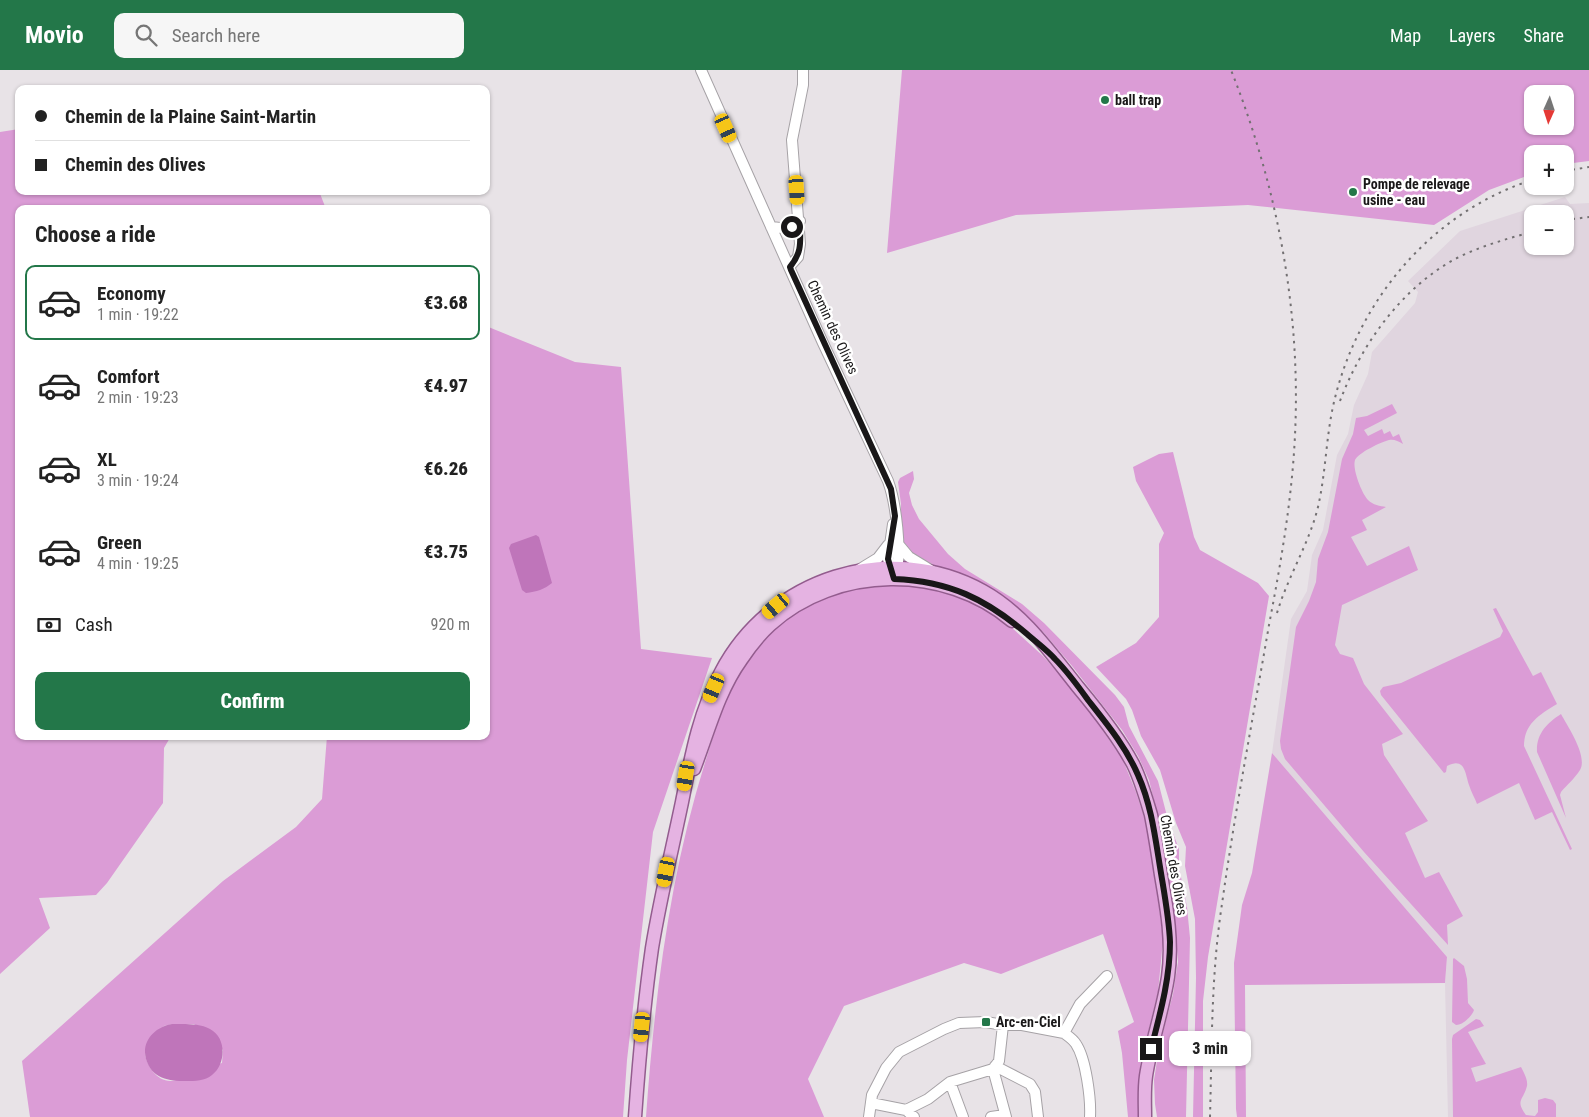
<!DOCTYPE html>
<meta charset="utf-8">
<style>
body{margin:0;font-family:"Roboto Condensed",sans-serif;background:#f6f6f6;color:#222;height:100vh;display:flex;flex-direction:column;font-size:19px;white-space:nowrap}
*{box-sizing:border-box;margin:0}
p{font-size:16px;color:#767676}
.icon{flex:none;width:28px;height:28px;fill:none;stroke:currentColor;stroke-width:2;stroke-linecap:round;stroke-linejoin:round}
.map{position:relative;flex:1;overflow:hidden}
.side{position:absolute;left:15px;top:135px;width:475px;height:535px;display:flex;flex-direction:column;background:#fff;border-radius:10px;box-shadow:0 1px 4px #0004}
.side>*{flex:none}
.guide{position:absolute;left:15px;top:15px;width:475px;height:110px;border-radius:10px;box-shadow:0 1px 4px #0004;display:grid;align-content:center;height:110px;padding:0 20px;background:#fff}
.needle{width:32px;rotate:183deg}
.controls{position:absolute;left:1524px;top:15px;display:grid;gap:10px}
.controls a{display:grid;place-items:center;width:50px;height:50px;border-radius:10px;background:#fff;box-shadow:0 1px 4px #0004;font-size:25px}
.end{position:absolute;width:22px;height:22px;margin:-11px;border:6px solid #191718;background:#fff;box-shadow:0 0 0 2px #fff}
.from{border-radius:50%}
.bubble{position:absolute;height:35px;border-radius:10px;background:#fff;box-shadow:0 1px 4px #0004;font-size:16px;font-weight:800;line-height:35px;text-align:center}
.car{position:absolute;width:15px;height:30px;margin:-15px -8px;border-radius:6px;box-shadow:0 0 4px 1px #0007;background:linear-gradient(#f5c518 24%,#345 0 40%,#f5c518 0 76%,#345 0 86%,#f5c518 0)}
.guide b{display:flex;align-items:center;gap:18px;height:48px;font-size:19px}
.guide b+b{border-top:1px solid #e0e0e0}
.guide i{width:12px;height:12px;background:#222}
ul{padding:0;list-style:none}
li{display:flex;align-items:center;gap:15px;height:75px;margin:0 10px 8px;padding:0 10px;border:2px solid transparent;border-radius:10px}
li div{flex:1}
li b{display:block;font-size:19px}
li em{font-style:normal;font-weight:800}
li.current{border-color:#237749}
li>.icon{width:45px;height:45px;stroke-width:1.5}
h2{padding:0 20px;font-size:22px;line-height:60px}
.pay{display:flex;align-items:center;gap:12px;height:55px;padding:0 20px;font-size:19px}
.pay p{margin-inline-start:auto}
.cta{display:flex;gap:10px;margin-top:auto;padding:10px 20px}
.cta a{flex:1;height:58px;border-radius:10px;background:#237749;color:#fff;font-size:20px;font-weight:800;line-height:58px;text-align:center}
header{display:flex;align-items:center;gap:30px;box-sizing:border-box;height:70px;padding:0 25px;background:#237749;color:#fff}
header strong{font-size:24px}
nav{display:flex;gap:28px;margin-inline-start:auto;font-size:18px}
.search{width:350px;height:45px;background:#f6f6f6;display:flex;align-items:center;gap:12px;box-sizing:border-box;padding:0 18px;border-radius:10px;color:#767676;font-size:19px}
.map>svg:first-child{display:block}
.built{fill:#e0d5df;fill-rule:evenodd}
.green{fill:#db9cd6;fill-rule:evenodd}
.water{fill:#bf75ba}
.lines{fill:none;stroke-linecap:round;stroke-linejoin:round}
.minor-casing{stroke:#a6a2a6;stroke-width:12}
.major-casing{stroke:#935c8e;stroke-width:15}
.minor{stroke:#fff;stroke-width:10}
.major{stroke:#e5b3e2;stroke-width:12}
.rail{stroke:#737072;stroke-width:2;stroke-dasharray:2.5 5;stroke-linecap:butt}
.route{stroke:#191718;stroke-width:6}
.poi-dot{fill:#237749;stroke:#fff;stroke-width:2}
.labels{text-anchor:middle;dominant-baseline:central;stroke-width:5;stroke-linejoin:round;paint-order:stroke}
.poi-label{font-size:14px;font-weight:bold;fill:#191718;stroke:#fff;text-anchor:start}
.street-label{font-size:14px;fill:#191718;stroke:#fff}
</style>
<header>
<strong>Movio</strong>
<div class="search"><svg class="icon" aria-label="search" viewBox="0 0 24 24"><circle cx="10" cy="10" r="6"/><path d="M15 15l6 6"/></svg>Search here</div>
<nav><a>Map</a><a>Layers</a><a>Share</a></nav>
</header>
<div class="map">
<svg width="1589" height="1047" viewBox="0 0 1589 1047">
<rect width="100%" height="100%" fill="#e8e3e7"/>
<path class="built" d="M1565 127 1570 134 1589 133V1047H1448L1445 913 1447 887 1272 683 1291 549 1307 521 1312 485 1323 460 1337 385 1348 364 1354 335 1368 304 1372 282 1415 233 1418 222 1408 211 1460 161ZM1532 144H1565V176H1532Z"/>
<path class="green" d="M902 0H1589V91L1565 94V84H1532V104L1489 120 1434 155 1248 135 1016 145 887 183ZM1532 24H1565V56H1532Z
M19 59V121H319L326 139H19V666H171L164 678 163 733 107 813 96 825 39 828 50 858 0 904V62Z
M486 256 575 292 621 297 641 579 712 588 653 762 627 990 623 1047H30L22 991 223 811 296 757 322 729 327 666H486ZM172 954H194L223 980 222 993C210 997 182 1010 172 1011 157 1012 147 996 145 984L164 956Z
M1392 334 1397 343 1364 360 1368 366 1382 359 1384 364 1390 361 1393 367 1399 364 1403 374C1398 371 1394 369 1389 370 1381 372 1358 383 1355 390 1352 399 1362 424 1368 430 1373 435 1380 436 1386 437L1362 450 1367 460 1351 467 1367 496 1409 476 1418 500 1342 535 1335 575 1340 584 1353 588 1364 614 1403 664 1382 674 1384 685 1428 751 1405 763 1425 808 1439 802 1463 846 1447 855 1448 875 1364 782 1285 689 1281 679 1280 671 1296 557 1309 531 1316 512 1318 489 1328 462 1342 389 1353 364 1356 348 1367 346Z
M1173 382 1194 467 1200 480 1258 513 1269 526 1208 887 1203 931V1047H1193L1196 908 1195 849 1185 796 1186 777 1176 753 1160 700 1141 666 1132 640 1126 629 1096 597 1136 573 1159 547V474L1164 463 1136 411 1133 397 1159 384Z
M913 401 914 409 909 423 912 435 919 449 948 484 965 499 1022 534 1044 553 1115 625 1124 637 1129 656 1158 711 1168 750 1179 779V797L1187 837 1190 868 1186 1047H1157L1155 1034 1154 1010 1159 978 1173 924 1178 892 1174 840 1161 759 1149 710 1138 686 1122 660 1072 596 1044 563 1024 545 928 495 906 479 901 469V434L898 412 900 408Z
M911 513 968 527 999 546 1043 586 1080 627 1123 690 1136 722 1146 753 1159 836 1163 870 1158 922 1141 991 1138 1018 1140 1047H1128L1122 983 1118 961 1134 952 1103 864 1001 904 964 893 844 936 808 1009 824 1047H646C655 923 670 801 708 683 722 640 737 592 772 561 796 540 827 521 858 517 876 514 894 514 911 513Z
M1496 538 1533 606 1541 602 1557 634C1539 645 1524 654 1524 676L1572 779 1570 780 1552 742 1535 750 1519 713 1477 734C1475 728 1471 722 1469 715 1465 703 1465 687 1447 696L1446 702 1444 703 1381 625 1380 621 1383 617 1401 613 1500 567 1503 561 1493 539Z
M1561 644C1568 657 1588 686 1580 700 1575 708 1567 715 1561 722L1560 725 1566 748 1537 682C1536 664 1547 653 1561 644Z
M1272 683 1447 887 1445 913 1245 915 1246 1047H1237L1236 1039 1234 893 1242 835 1252 803Z
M1454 888 1464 896 1467 909 1468 933 1474 940C1472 946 1463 955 1456 955L1452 952 1453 889Z
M1476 949 1480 950 1484 956 1468 962 1486 994 1471 998 1476 1012 1521 997C1524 1003 1528 1010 1527 1016 1523 1031 1515 1030 1526 1045L1535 1046 1538 1042V1030L1545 1028 1553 1030 1556 1034V1047H1453L1452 969 1453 965Z"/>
<path class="water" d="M536 465 539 467 552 513C545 519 536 522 526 523L522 520 509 478 511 474Z
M172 954C185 954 199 953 210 959 227 968 226 994 212 1005 205 1011 195 1011 186 1011 169 1011 152 1009 146 989 141 971 155 957 172 954Z"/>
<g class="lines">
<g class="minor-casing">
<path id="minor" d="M701 0 823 273 888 411C896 433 902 482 896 504
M771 157C783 159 790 158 800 151
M789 197 798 187 800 174 792 70 803 15V0
M899 475 909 487 932 501
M860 499 878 488 888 475
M893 506 888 489 893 454
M1064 963C1068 966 1073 969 1076 974 1086 989 1091 1029 1090 1047
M1064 963 1080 934 1107 906
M995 996 1030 1014 1035 1022 1038 1047
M993 999 1006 1047
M950 1012 963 1047
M871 1033 906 1040 914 1047
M906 1040 928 1029 950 1012 993 999 999 991 1003 955
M869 1047 872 1025 886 998 899 982 944 959 959 953 986 952 1003 955H1022L1064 963
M991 1047 1005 1045"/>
</g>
<g class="major-casing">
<path id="major" d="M694 699C708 663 718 622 741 590 749 578 759 565 770 555 836 495 945 494 1012 551
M635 1047C639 990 644 934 652 878 660 829 672 780 682 732 691 687 699 642 721 602 770 508 889 469 983 521 1023 543 1050 582 1078 617 1098 641 1118 666 1133 694 1141 710 1146 728 1151 745 1155 765 1158 785 1161 805 1167 839 1173 873 1168 907 1163 940 1151 973 1146 1006 1144 1020 1145 1033 1145 1047"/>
</g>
<use href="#minor" class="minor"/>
<use href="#major" class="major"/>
<path class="rail" d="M1565 101 1589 97
M1565 150 1589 147
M1340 331C1361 275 1402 217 1457 188 1481 176 1506 169 1532 162
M1277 543C1288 506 1309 474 1318 437 1326 402 1326 366 1334 332 1358 230 1432 142 1532 110
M1210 1047C1212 976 1211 905 1222 834 1235 741 1253 648 1269 555 1281 492 1292 429 1295 365 1301 240 1277 116 1231 0"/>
</g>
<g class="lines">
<path class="route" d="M792 157 800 152C800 171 803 181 790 197L791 200 891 419 895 446 888 489 894 509C949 511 986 529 1027 564 1036 572 1047 580 1055 589 1067 601 1078 616 1088 630 1107 654 1126 677 1138 705 1151 734 1155 766 1160 797 1164 822 1169 847 1170 872 1170 909 1160 944 1151 979"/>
</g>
<g class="poi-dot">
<circle cx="1105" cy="30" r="5"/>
<circle cx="1353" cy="122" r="5"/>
<rect x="981" y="947" width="10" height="10" rx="2.5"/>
</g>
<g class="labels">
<g class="poi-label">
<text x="1115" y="30">ball trap</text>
<text x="1363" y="114">Pompe de relevage<tspan x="1363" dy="16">usine - eau</tspan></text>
<text x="996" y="952">Arc-en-Ciel</text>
</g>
<g class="street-label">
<text transform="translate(833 257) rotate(65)">Chemin des Olives</text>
<text transform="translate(1174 795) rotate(80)">Chemin des Olives</text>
</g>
</g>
</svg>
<div class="controls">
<a><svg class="needle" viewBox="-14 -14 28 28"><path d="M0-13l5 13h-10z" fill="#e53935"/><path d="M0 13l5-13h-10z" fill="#767676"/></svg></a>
<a>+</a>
<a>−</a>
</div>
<i class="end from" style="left:792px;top:157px"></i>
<i class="end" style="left:1151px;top:979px"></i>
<div class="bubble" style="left:1169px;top:961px;width:82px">3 min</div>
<i class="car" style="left:726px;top:58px;rotate:156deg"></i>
<i class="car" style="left:797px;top:120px;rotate:176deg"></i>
<i class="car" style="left:776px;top:536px;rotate:230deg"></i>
<i class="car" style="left:714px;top:618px;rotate:203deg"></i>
<i class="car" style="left:686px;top:706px;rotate:190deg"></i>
<i class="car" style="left:666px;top:802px;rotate:191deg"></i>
<i class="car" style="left:642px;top:957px;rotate:186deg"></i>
<div class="guide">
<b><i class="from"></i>Chemin de la Plaine Saint-Martin</b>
<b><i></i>Chemin des Olives</b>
</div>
<section class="side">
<h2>Choose a ride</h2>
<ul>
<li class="current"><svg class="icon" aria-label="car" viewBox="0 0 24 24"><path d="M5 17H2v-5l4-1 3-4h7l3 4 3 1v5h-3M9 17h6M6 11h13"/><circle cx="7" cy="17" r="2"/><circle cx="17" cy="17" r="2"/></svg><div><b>Economy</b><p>1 min · 19:22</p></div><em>€3.68</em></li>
<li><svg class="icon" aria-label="car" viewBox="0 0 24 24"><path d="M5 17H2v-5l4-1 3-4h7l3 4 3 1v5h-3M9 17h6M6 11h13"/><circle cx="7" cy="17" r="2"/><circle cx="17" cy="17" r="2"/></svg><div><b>Comfort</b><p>2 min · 19:23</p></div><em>€4.97</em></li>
<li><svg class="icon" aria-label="car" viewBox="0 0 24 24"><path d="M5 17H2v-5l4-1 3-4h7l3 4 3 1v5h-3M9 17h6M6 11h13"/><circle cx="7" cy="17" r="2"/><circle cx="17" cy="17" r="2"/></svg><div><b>XL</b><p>3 min · 19:24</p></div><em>€6.26</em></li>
<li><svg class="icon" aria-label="car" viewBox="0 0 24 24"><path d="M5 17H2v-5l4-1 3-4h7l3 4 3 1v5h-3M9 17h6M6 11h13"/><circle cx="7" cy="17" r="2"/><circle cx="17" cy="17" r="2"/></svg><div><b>Green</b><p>4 min · 19:25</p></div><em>€3.75</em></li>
</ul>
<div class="pay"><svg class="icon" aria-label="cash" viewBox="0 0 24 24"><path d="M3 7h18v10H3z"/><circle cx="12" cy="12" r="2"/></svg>Cash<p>920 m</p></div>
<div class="cta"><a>Confirm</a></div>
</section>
</div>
